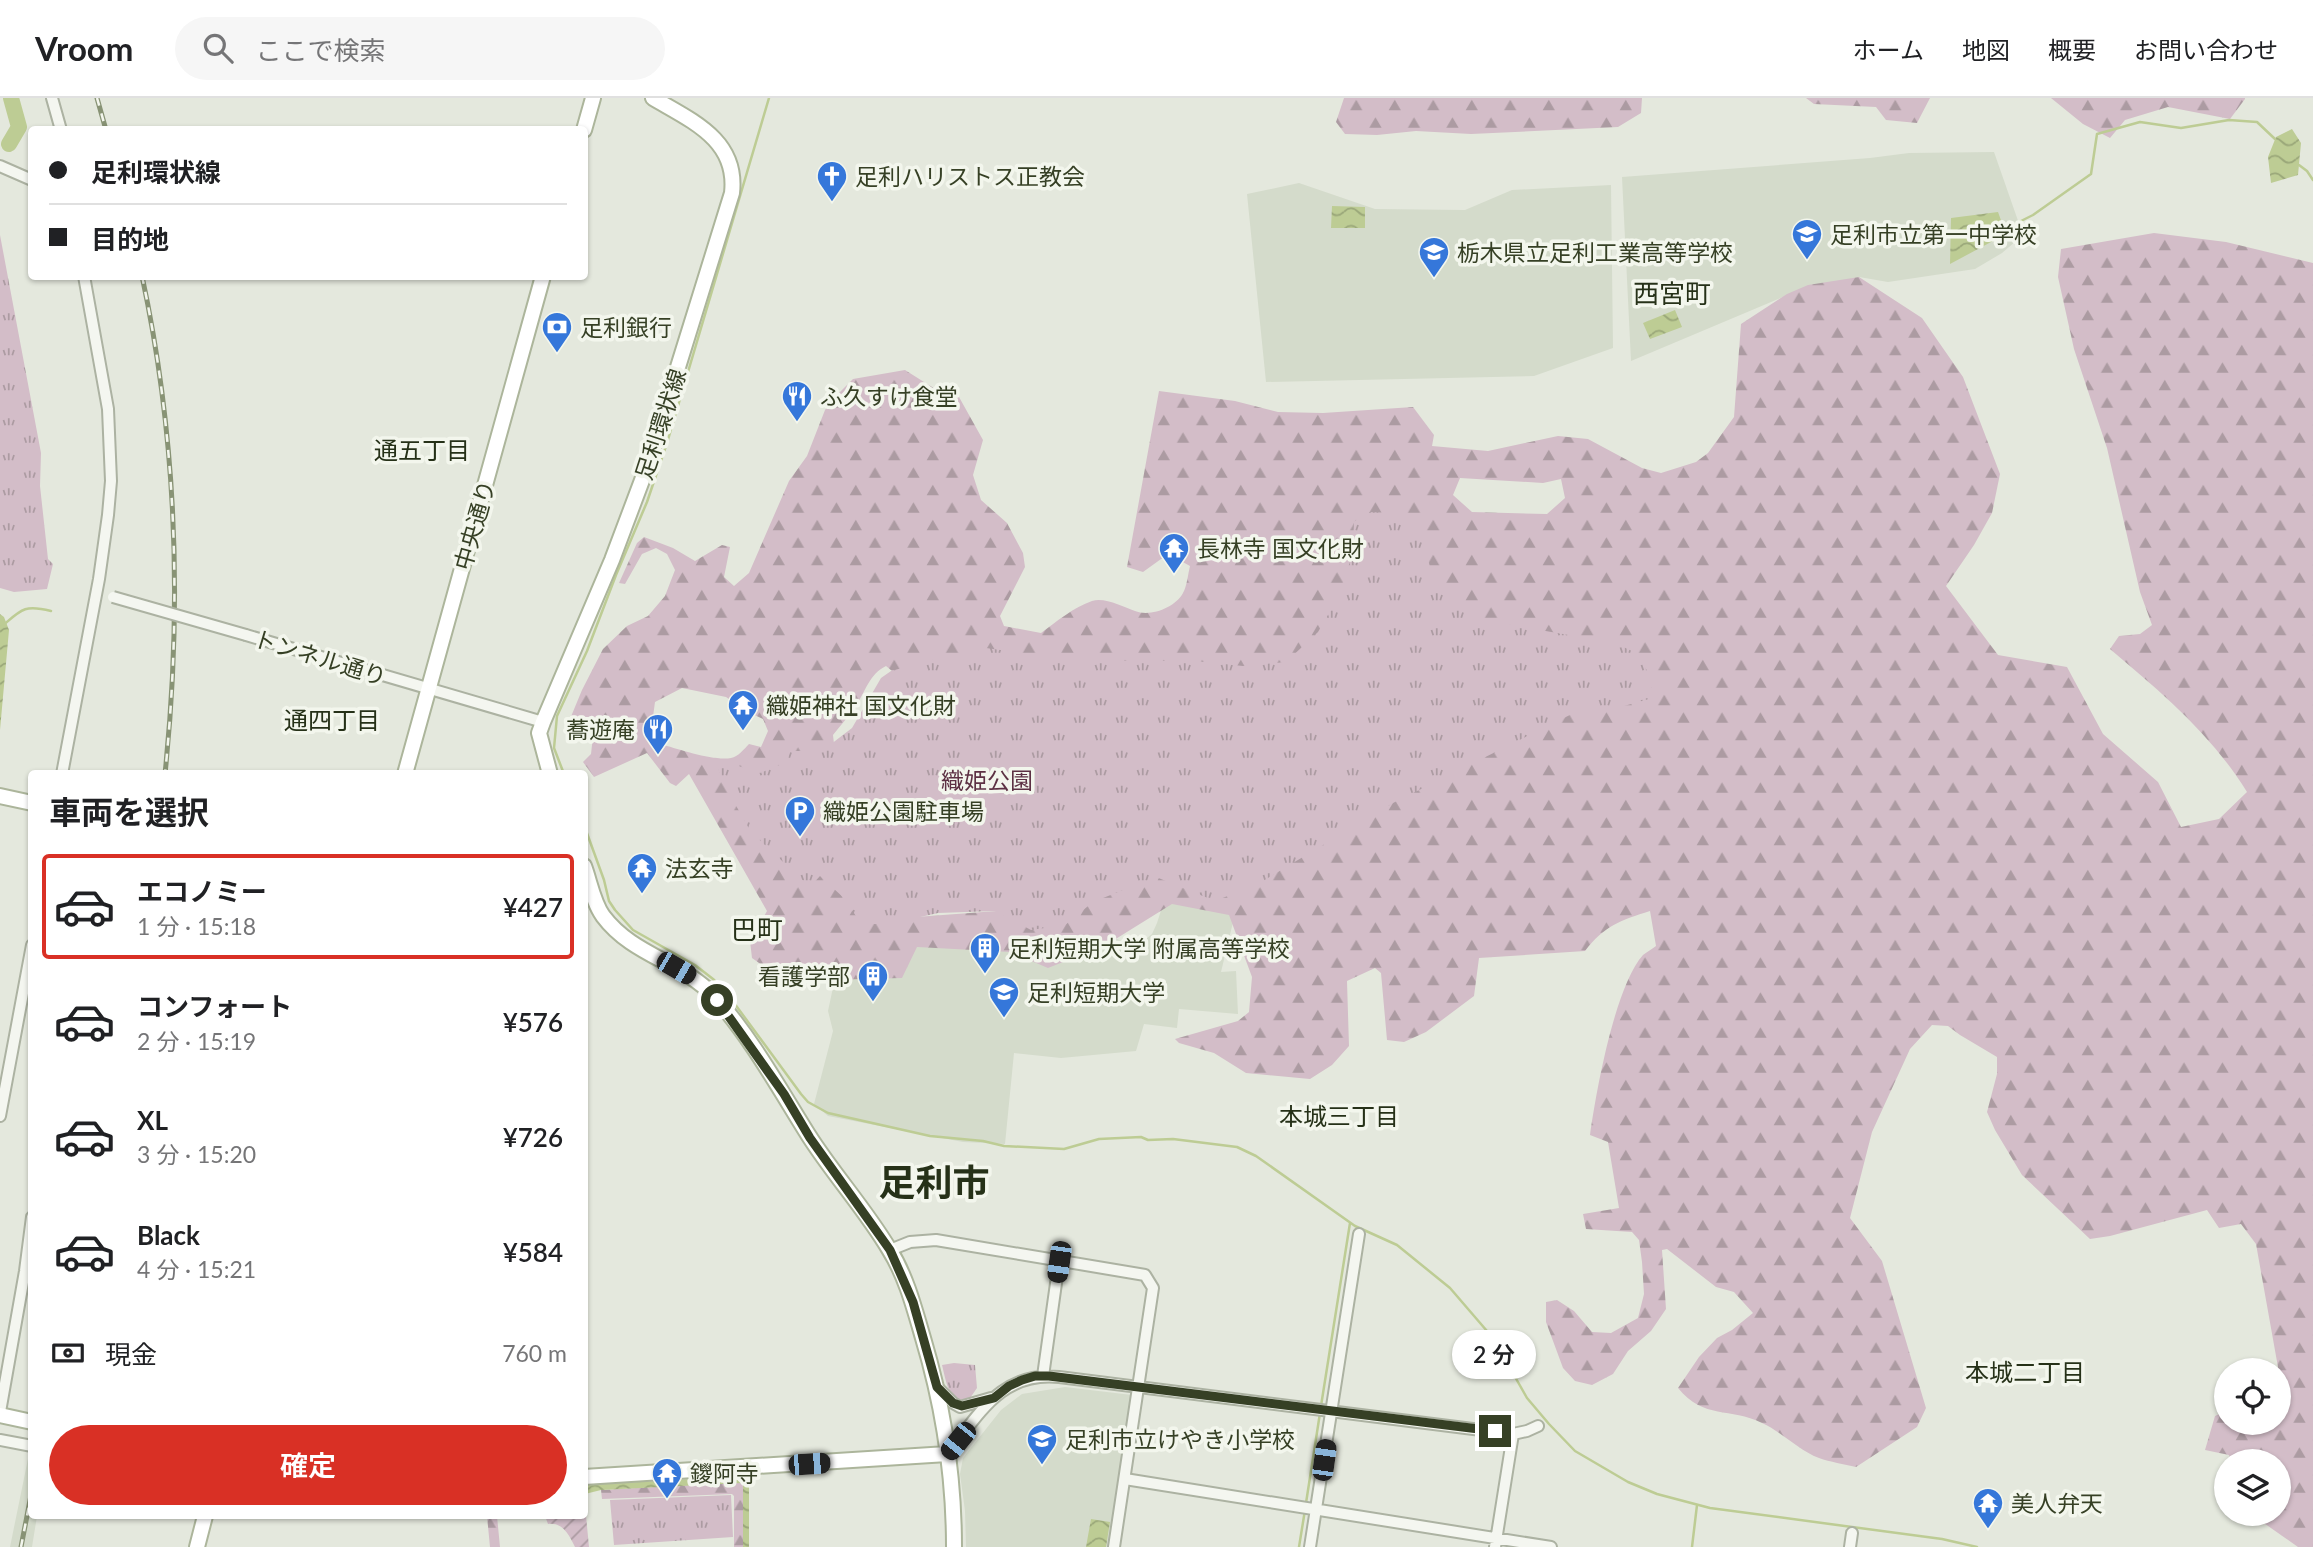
<!DOCTYPE html>
<html lang="ja">
<meta charset="utf-8">
<style>
body{margin:0;font-family:Lato,"Noto Sans JP",sans-serif;background:#f6f6f6;color:#202124;height:100vh;display:flex;flex-direction:column;font-size:26px;white-space:nowrap}
*{box-sizing:border-box;margin:0}
p{font-size:23px;color:#757577}
.icon{flex:none;width:38px;height:38px;fill:none;stroke:currentColor;stroke-width:2;stroke-linecap:round;stroke-linejoin:round}
.map{position:relative;flex:1;overflow:hidden}
.drawer{position:absolute;left:28px;top:672px;width:560px;height:749px;display:flex;flex-direction:column;background:#fff;border-radius:7px;box-shadow:0 2px 5px #0004}
.drawer>*{flex:none}
.top-card{position:absolute;left:28px;top:28px;width:560px;height:154px;border-radius:7px;box-shadow:0 2px 5px #0004;display:grid;align-content:center;height:154px;padding:0 21px;background:#fff}
.buttons{position:absolute;left:2214px;top:1260px;display:grid;gap:14px}
.buttons a{display:grid;place-items:center;width:77px;height:77px;border-radius:50%;background:#fff;box-shadow:0 2px 5px #0004;font-size:35px}
.end{position:absolute;width:32px;height:32px;margin:-16px;border:9px solid #364025;background:#fff;box-shadow:0 0 0 4px #fff}
.from{border-radius:50%}
.bubble{position:absolute;height:49px;border-radius:24px;background:#fff;box-shadow:0 2px 5px #0004;font-size:23px;font-weight:600;line-height:49px;text-align:center}
.car{position:absolute;width:21px;height:42px;margin:-21px -10px;border-radius:9px;box-shadow:0 0 5px 2px #0007;background:linear-gradient(#222 24%,#8ab4d8 0 40%,#222 0 76%,#8ab4d8 0 86%,#222 0)}
.top-card b{display:flex;align-items:center;gap:24px;height:66px;font-size:26px}
.top-card b+b{border-top:2px solid #e0e0e0}
.top-card i{width:18px;height:18px;background:#202124}
ul{padding:0;list-style:none}
li{display:flex;align-items:center;gap:21px;height:105px;margin:0 14px 10px;padding:0 7px;border:4px solid transparent;border-radius:7px}
li div{flex:1}
li b{display:block;font-size:26px}
li em{font-style:normal;font-weight:600}
li.selected{border-color:#d93025}
li>.icon{width:63px;height:63px;stroke-width:1.5}
h2{padding:0 21px;font-size:32px;line-height:84px}
.pay{display:flex;align-items:center;gap:18px;height:77px;padding:0 21px;font-size:26px}
.pay p{margin-inline-start:auto}
.button{display:flex;gap:14px;margin-top:auto;padding:14px 21px}
.button a{flex:1;height:80px;border-radius:42px;background:#d93025;color:#fff;font-size:28px;font-weight:600;line-height:80px;text-align:center}
header{display:flex;align-items:center;gap:42px;box-sizing:border-box;height:98px;padding:0 35px;background:#fff;border-bottom:2px solid #e0e0e0}
header strong{font-size:33px}
nav{display:flex;gap:38px;margin-inline-start:auto;font-size:24px}
.search{width:490px;height:63px;background:#f6f6f6;display:flex;align-items:center;gap:18px;box-sizing:border-box;padding:0 24px;border-radius:38px;color:#757577;font-size:26px}
.map>svg:first-child{display:block}
.built{fill:#d4dbcb}
.forest{fill:url(#forest-firs);fill-rule:evenodd}
.park{fill:url(#park-tufts)}
.garden{fill:url(#garden-furrows)}
.water{fill:url(#water-waves)}
.lines{fill:none;stroke-linecap:round;stroke-linejoin:round}
.stream{stroke:#bdcc94;stroke-width:2.5}
.river{stroke:#bdcc94;stroke-width:16}
.minor-casing{stroke:#acb2a2;stroke-width:14}
.major-casing{stroke:#acb59b;stroke-width:18}
.minor{stroke:#f4f6f0;stroke-width:10}
.major{stroke:#fff;stroke-width:14}
.rail-casing{stroke:#889375;stroke-width:5}
.rail{stroke:#f3f6ed;stroke-width:2.5;stroke-dasharray:8;stroke-linecap:butt}
.minor-bridge-casing{stroke:#acb2a2;stroke-width:14;stroke-linecap:butt}
.minor-bridge{stroke:#f4f6f0;stroke-width:10}
.route{stroke:#364025;stroke-width:9}
.labels{text-anchor:middle;dominant-baseline:central;stroke-width:7;stroke-linejoin:round;paint-order:stroke}
.poi-label{font-size:23px;fill:#364025;stroke:#f3f6ed;text-anchor:start}
.street-label{font-size:23px;fill:#364025;stroke:#f3f6ed}
.park-label{font-size:23px;fill:#5d3144;stroke:#f3f6ed}
.neighbourhood-label{font-size:24px;fill:#263118;stroke:#f3f6ed}
.quarter-label{font-size:26px;fill:#263118;stroke:#f3f6ed}
.town-label{font-size:37px;font-weight:bold;fill:#263118;stroke:#f3f6ed}
</style>
<header>
<strong>Vroom</strong>
<div class="search"><svg class="icon" aria-label="search" viewBox="0 0 24 24"><circle cx="10" cy="10" r="6"/><path d="M15 15l6 6"/></svg>ここで検索</div>
<nav><a>ホーム</a><a>地図</a><a>概要</a><a>お問い合わせ</a></nav>
</header>
<div class="map">
<svg width="2313" height="1449" viewBox="0 0 2313 1449">
<defs>
<pattern id="forest-firs" width="22" height="20" patternUnits="userSpaceOnUse" patternTransform="scale(1.75)"><rect width="22" height="20" fill="#d3bdc8"/><path d="M5 1l3.5 6h-7zM16 11l3.5 6h-7z" fill="#ac9ba2"/></pattern>
<pattern id="park-tufts" width="24" height="20" patternUnits="userSpaceOnUse" patternTransform="scale(1.75)"><rect width="24" height="20" fill="#d3bdc8"/><path d="M3 7l-1-3M5 7V3M7 7l1-3M15 17l-1-3M17 17v-4M19 17l1-3" fill="none" stroke="#ac9ba2"/></pattern>
<pattern id="garden-furrows" width="10" height="10" patternUnits="userSpaceOnUse" patternTransform="scale(1.75)"><rect width="10" height="10" fill="#d3bdc8"/><path d="M-1 1l2-2M0 10L10 0M9 11l2-2" fill="none" stroke="#ac9ba2"/></pattern>
<pattern id="water-waves" width="16" height="10" patternUnits="userSpaceOnUse" patternTransform="scale(1.75)"><rect width="16" height="10" fill="#bdcc94"/><path d="M0 5q4-4 8 0t8 0" fill="none" stroke="#9aa779"/></pattern>
</defs>
<rect width="100%" height="100%" fill="#e4e8dd"/>
<path class="built" d="M1994 54 2023 137 2002 155 1975 171 1888 184 1859 179 1790 196 1631 263 1622 79 1870 60 1909 55Z
M1299 85 1375 111 1465 112 1512 92 1611 87 1613 250 1534 278 1266 284 1247 96Z
M1165 800 1235 816 1221 874 1236 873 1238 916 1179 911 1177 930 1144 926 1136 953 1061 960 1014 955 1005 1046 963 1044 828 1018 814 1006 833 933 828 913 834 885 847 873 936 839 1086 858 1096 846 1114 840 1130 846 1146 841 1152 836 1157 825Z
M1065 1289 1132 1297 1110 1449H966L965 1413 960 1376 963 1360 1001 1312 1022 1296Z
M31 1346 32 1418H37L32 1449H10Z"/>
<path class="forest" d="M1344 0H1642L1641 15 1618 29 1471 36 1416 33 1377 37 1345 36 1336 24Z
M1806 0H1930L1917 25 1886 22 1876 9 1814 6Z
M2051 0H2245V1L2230 21 2168 9 2125 22 2110 40 2083 26Z
M2154 135 2226 144 2313 165V1449H2298L2251 1416H2278V1363H2231L2229 1357 2205 1352 2215 1318 2226 1313V1325H2278L2279 1288 2281 1286 2256 1146 2241 1126 2219 1130 2207 1112 2110 1138 2090 1141 2022 1077 1995 1032 1987 1014 1997 976V959L1960 937 1948 928 1932 927 1910 951 1872 1034 1850 1120 1882 1163 1926 1310 1917 1329 1856 1369C1844 1366 1830 1364 1819 1360 1798 1352 1782 1334 1762 1325 1730 1309 1704 1322 1678 1290L1699 1259 1717 1240 1732 1232 1753 1215 1734 1194 1716 1189 1667 1151 1662 1152 1666 1211 1651 1233 1628 1253 1613 1276 1592 1287 1575 1283 1563 1270 1546 1224V1204L1557 1202 1574 1213 1592 1234 1611 1235 1638 1220 1644 1196 1642 1164 1639 1142 1632 1134 1586 1131 1583 1116 1619 1110 1608 1044 1590 1037C1596 994 1615 888 1643 857 1647 854 1652 851 1656 848L1650 813C1621 822 1604 828 1585 853L1479 860 1474 898 1426 934 1404 944 1387 942 1381 875 1375 870 1347 883 1349 948 1332 967 1310 981 1246 975 1214 955 1179 945 1175 941 1238 923 1249 914 1252 879 1229 817 1172 806 1106 847 1048 870 1010 854 917 849 902 880 825 882 789 886 752 860 750 843 767 813 689 676 676 688 670 685 647 655 594 679 583 664 591 656 593 638 570 621 582 592 603 551 627 528 648 518 665 498 675 472 667 456 656 450 642 456 625 486 619 485 637 445 644 439 673 450 695 463 722 447 730 449 724 479 734 488 749 475 789 383 807 358 825 312 834 300 853 281 905 272 943 296 959 299 983 342 973 377 981 402 1007 425 1023 455 1025 469 1000 518 1004 528 1041 535C1056 524 1074 509 1092 503 1105 499 1123 509 1135 513 1150 519 1175 510 1183 495 1187 488 1188 476 1190 468L1168 456 1143 474 1127 469 1159 293 1235 303 1278 314 1323 315 1413 309 1434 337 1432 348 1488 353 1558 338 1588 341 1642 370 1661 375 1696 364 1708 355 1734 319 1741 226 1787 196 1808 187 1859 179 1922 220 1963 279 2000 376 1992 415 1974 447 1946 488 1998 557 2067 569 2103 636 2158 684 2181 729 2219 721 2247 694C2212 637 2161 594 2110 551L2119 538 2140 536 2152 527 2140 494 2107 350 2074 251 2058 179 2061 151ZM1460 380 1543 385 1561 381 1565 400 1547 416 1472 414 1453 397ZM886 568 898 578 1010 812 889 821 836 663 833 637C840 628 848 619 855 609 865 595 869 576 886 568ZM682 590 726 599 748 614 763 621 768 633 761 649 749 646C744 651 738 659 731 660 714 663 681 652 664 647L660 634 652 626 655 604Z
M741 1384 743 1386V1449H734V1398L732 1396 602 1401 601 1392Z
M487 1418H497L500 1449H490Z"/>
<path class="park" d="M0 137 41 355 40 388 48 461 53 466 47 491 14 494 0 490Z
M1366 414 1390 415 1410 428 1424 445 1430 469 1428 486 1483 522 1615 545 1636 555 1653 582 1649 601 1624 608 1584 610 1393 705 1258 786 1215 803 1156 779 1093 804 1065 827 1031 832 995 813 938 815 889 826H861L845 801 820 778 810 789 751 734 726 690 714 660 760 675 787 664 790 653H822L852 630 881 580 891 573 979 549 1056 560 1081 558 1115 563H1195L1243 568 1286 564 1318 534 1339 498 1349 467 1354 424Z
M954 1265 975 1267 977 1290 968 1303C948 1305 946 1282 942 1267Z
M731 1397 733 1439 614 1447 610 1402Z"/>
<path class="garden" d="M585 1407 589 1449H575C569 1437 563 1424 548 1426L545 1418H584Z"/>
<path class="water" d="M2292 31 2301 45 2298 77 2271 85 2268 59 2276 39Z
M1332 108 1365 109V130H1331Z
M1998 114 2006 136 1950 166 1951 120Z
M1675 212 1682 229 1650 241 1643 225Z
M0 516 4 519 9 532 0 632Z
M744 1378 749 1383V1449H743V1386L741 1385 601 1392 585 1396V1387Z
M1091 1421 1110 1424 1106 1449H1086Z"/>
<g class="lines">
<path class="stream" d="M2299 67 2307 73 2313 82
M2003 132 2033 117 2091 76 2097 36 2140 24 2181 30 2229 22 2257 24 2275 41
M0 530C21 512 23 506 51 513
M564 676 554 650 557 618 587 553 616 477 647 404 667 345 769 0
M584 727 604 782 609 803 615 812 633 832 695 867 713 881 726 894 801 996 808 1004 828 1015 930 1038 983 1043 1004 1048 1064 1051 1099 1041 1141 1039 1148 1042 1173 1041 1237 1049 1256 1058 1355 1128 1397 1147 1450 1190 1493 1240 1527 1300 1549 1326 1575 1353 1628 1384 1657 1396 1710 1410 1942 1441 1977 1449
M1321 1308 1350 1125
M1306 1405 1320 1315
M1299 1449 1305 1412
M1692 1449 1697 1407"/>
<path class="river" d="M9 46 19 29 11 0"/>
<g class="minor-casing">
<path id="minor" d="M52 0 61 32
M0 68 32 82
M246 537 543 624
M62 676 99 481 108 417 111 383 108 311 84 178
M0 1018 32 847
M890 1152 910 1144 936 1142 1145 1177 1153 1190 1114 1449
M1043 1278 1059 1164
M937 1289 953 1305 960 1309 991 1300
M0 1314 25 1173 32 1119
M0 1342 32 1348
M947 1356C979 1317 1001 1273 1059 1279L1513 1336 1527 1333 1538 1328
M1125 1381 1551 1449
M1310 1449 1359 1136
M1495 1449 1513 1336
M1850 1449 1852 1435"/>
</g>
<g class="major-casing">
<path id="major" d="M584 32 593 0
M405 676 543 178
M550 676 539 635 543 624 612 462 647 369 732 95C738 42 692 23 653 0
M0 698 32 705
M584 768C590 784 593 804 603 818 633 858 681 863 714 898 751 939 780 992 809 1038 834 1077 865 1111 889 1151 906 1178 914 1209 923 1240 943 1307 954 1378 954 1449
M0 1317 32 1324
M584 1379 947 1356
M197 1449 205 1418"/>
</g>
<use href="#minor" class="minor"/>
<use href="#major" class="major"/>
<g class="rail-casing">
<path id="rail" d="M97 0 106 32
M142 178C177 341 182 511 165 676
M21 1449 32 1392"/>
</g>
<use href="#rail" class="rail"/>
<g class="minor-bridge-casing">
<path id="minor-bridge" d="M113 499 246 537"/>
</g>
<use href="#minor-bridge" class="minor-bridge"/>
</g>
<g class="lines">
<path class="route" d="M717 902 784 996 810 1040 890 1152 913 1204 937 1289 953 1305 962 1308 994 1300 1009 1288 1022 1282 1035 1278H1049L1495 1333"/>
</g>
<defs>
<g id="church-pin" transform="scale(1.575)"><path d="M0 17L-7.5 6A9.5 9.5 0 1 1 7.5 6Z" fill="#3577da" stroke="#f3f6ed"/><path d="M-1.2-6h2.4v3.5h3.3v2.4h-3.3V6h-2.4V-.1h-3.3v-2.4h3.3Z" fill="#fff"/></g>
<g id="school-pin" transform="scale(1.575)"><path d="M0 17L-7.5 6A9.5 9.5 0 1 1 7.5 6Z" fill="#3577da" stroke="#f3f6ed"/><path d="M0-5L7-2L0 1L-7-2ZM-4 1L0 2.5L4 1V4Q0 6-4 4Z" fill="#fff"/></g>
<g id="bank-pin" transform="scale(1.575)"><path d="M0 17L-7.5 6A9.5 9.5 0 1 1 7.5 6Z" fill="#3577da" stroke="#f3f6ed"/><path d="M-6-4H6V4H-6ZM0-2.3a2.3 2.3 0 1 0 0 4.6a2.3 2.3 0 1 0 0-4.6Z" fill="#fff"/></g>
<g id="restaurant-pin" transform="scale(1.575)"><path d="M0 17L-7.5 6A9.5 9.5 0 1 1 7.5 6Z" fill="#3577da" stroke="#f3f6ed"/><path d="M-5-6h1v4h1v-4h1v4h1v-4h1v5L-1.5 .5V6h-2V.5L-5-1ZM5-6V6H3V1.5H1.5Q1.5-4 5-6Z" fill="#fff"/></g>
<g id="temple-pin" transform="scale(1.575)"><path d="M0 17L-7.5 6A9.5 9.5 0 1 1 7.5 6Z" fill="#3577da" stroke="#f3f6ed"/><path d="M0-6L5-2H3V0L6.5 2.5H4V6H1.5V3h-3V6H-4V2.5H-6.5L-3 0V-2H-5Z" fill="#fff"/></g>
<g id="parking-pin" transform="scale(1.575)"><path d="M0 17L-7.5 6A9.5 9.5 0 1 1 7.5 6Z" fill="#3577da" stroke="#f3f6ed"/><path d="M-3.5-5.5H1a3.5 3.5 0 0 1 0 7H-1V5.5H-3.5ZM-1-3.4V-.6H.8a1.4 1.4 0 0 0 0-2.8Z" fill="#fff"/></g>
<g id="building-pin" transform="scale(1.575)"><path d="M0 17L-7.5 6A9.5 9.5 0 1 1 7.5 6Z" fill="#3577da" stroke="#f3f6ed"/><path d="M-4-6H4V6H1V3H-1V6H-4ZM-2.5-4.3h1.7v1.8h-1.7ZM.8-4.3h1.7v1.8H.8ZM-2.5-1h1.7V.8h-1.7ZM.8-1h1.7V.8H.8Z" fill="#fff"/></g>
<g id="university-pin" transform="scale(1.575)"><path d="M0 17L-7.5 6A9.5 9.5 0 1 1 7.5 6Z" fill="#3577da" stroke="#f3f6ed"/><path d="M0-5L7-2L0 1L-7-2ZM-4 1L0 2.5L4 1V4Q0 6-4 4Z" fill="#fff"/></g>
</defs>
<g fill-rule="evenodd">
<use href="#church-pin" x="832" y="78"/>
<use href="#school-pin" x="1807" y="136"/>
<use href="#school-pin" x="1434" y="154"/>
<use href="#bank-pin" x="557" y="229"/>
<use href="#restaurant-pin" x="797" y="298"/>
<use href="#temple-pin" x="1174" y="450"/>
<use href="#temple-pin" x="743" y="607"/>
<use href="#restaurant-pin" x="658" y="631"/>
<use href="#parking-pin" x="800" y="713"/>
<use href="#temple-pin" x="642" y="770"/>
<use href="#building-pin" x="985" y="850"/>
<use href="#building-pin" x="873" y="878"/>
<use href="#university-pin" x="1004" y="894"/>
<use href="#school-pin" x="1042" y="1341"/>
<use href="#temple-pin" x="667" y="1375"/>
<use href="#temple-pin" x="1988" y="1405"/>
</g>
<g class="labels">
<g class="poi-label">
<text x="855" y="78">足利ハリストス正教会</text>
<text x="1830" y="136">足利市立第一中学校</text>
<text x="1457" y="154">栃木県立足利工業高等学校</text>
<text x="580" y="229">足利銀行</text>
<text x="820" y="298">ふ久すけ食堂</text>
<text x="1197" y="450">長林寺 国文化財</text>
<text x="766" y="607">織姫神社 国文化財</text>
<text x="635" y="631" text-anchor="end">蕎遊庵</text>
<text x="823" y="713">織姫公園駐車場</text>
<text x="665" y="770">法玄寺</text>
<text x="1008" y="850">足利短期大学 附属高等学校</text>
<text x="850" y="878" text-anchor="end">看護学部</text>
<text x="1027" y="894">足利短期大学</text>
<text x="1065" y="1341">足利市立けやき小学校</text>
<text x="690" y="1375">鑁阿寺</text>
<text x="2011" y="1405">美人弁天</text>
</g>
<g class="street-label">
<text transform="translate(660 326) rotate(-72)">足利環状線</text>
<text transform="translate(474 427) rotate(-74)">中央通り</text>
<text transform="translate(320 559) rotate(17)">トンネル通り</text>
</g>
<g class="park-label">
<text x="987" y="682">織姫公園</text>
</g>
<g class="neighbourhood-label">
<text x="422" y="351">通五丁目</text>
<text x="332" y="621">通四丁目</text>
<text x="1339" y="1017">本城三丁目</text>
<text x="2025" y="1273">本城二丁目</text>
</g>
<g class="quarter-label">
<text x="1672" y="195">西宮町</text>
<text x="757" y="831">巴町</text>
</g>
<g class="town-label">
<text x="934" y="1083">足利市</text>
</g>
</g>
</svg>
<div class="buttons">
<a><svg class="icon" aria-label="locate" viewBox="0 0 24 24"><circle cx="12" cy="12" r="6"/><path d="M12 2v4M12 18v4M2 12h4M18 12h4"/></svg></a>
<a><svg class="icon" aria-label="layers" viewBox="0 0 24 24"><path d="M12 4l9 5-9 5-9-5zM3 14l9 5 9-5"/></svg></a>
</div>
<i class="end from" style="left:717px;top:902px"></i>
<i class="end" style="left:1495px;top:1333px"></i>
<div class="bubble" style="left:1452px;top:1232px;width:84px">2 分</div>
<i class="car" style="left:676px;top:870px;rotate:120deg"></i>
<i class="car" style="left:1059px;top:1164px;rotate:188deg"></i>
<i class="car" style="left:958px;top:1343px;rotate:219deg"></i>
<i class="car" style="left:1324px;top:1362px;rotate:8deg"></i>
<i class="car" style="left:809px;top:1366px;rotate:86deg"></i>
<div class="top-card">
<b><i class="from"></i>足利環状線</b>
<b><i></i>目的地</b>
</div>
<section class="drawer">
<h2>車両を選択</h2>
<ul>
<li class="selected"><svg class="icon" aria-label="car" viewBox="0 0 24 24"><path d="M5 17H2v-5l4-1 3-4h7l3 4 3 1v5h-3M9 17h6M6 11h13"/><circle cx="7" cy="17" r="2"/><circle cx="17" cy="17" r="2"/></svg><div><b>エコノミー</b><p>1 分 · 15:18</p></div><em>¥427</em></li>
<li><svg class="icon" aria-label="car" viewBox="0 0 24 24"><path d="M5 17H2v-5l4-1 3-4h7l3 4 3 1v5h-3M9 17h6M6 11h13"/><circle cx="7" cy="17" r="2"/><circle cx="17" cy="17" r="2"/></svg><div><b>コンフォート</b><p>2 分 · 15:19</p></div><em>¥576</em></li>
<li><svg class="icon" aria-label="car" viewBox="0 0 24 24"><path d="M5 17H2v-5l4-1 3-4h7l3 4 3 1v5h-3M9 17h6M6 11h13"/><circle cx="7" cy="17" r="2"/><circle cx="17" cy="17" r="2"/></svg><div><b>XL</b><p>3 分 · 15:20</p></div><em>¥726</em></li>
<li><svg class="icon" aria-label="car" viewBox="0 0 24 24"><path d="M5 17H2v-5l4-1 3-4h7l3 4 3 1v5h-3M9 17h6M6 11h13"/><circle cx="7" cy="17" r="2"/><circle cx="17" cy="17" r="2"/></svg><div><b>Black</b><p>4 分 · 15:21</p></div><em>¥584</em></li>
</ul>
<div class="pay"><svg class="icon" aria-label="cash" viewBox="0 0 24 24"><path d="M3 7h18v10H3z"/><circle cx="12" cy="12" r="2"/></svg>現金<p>760 m</p></div>
<div class="button"><a>確定</a></div>
</section>
</div>
